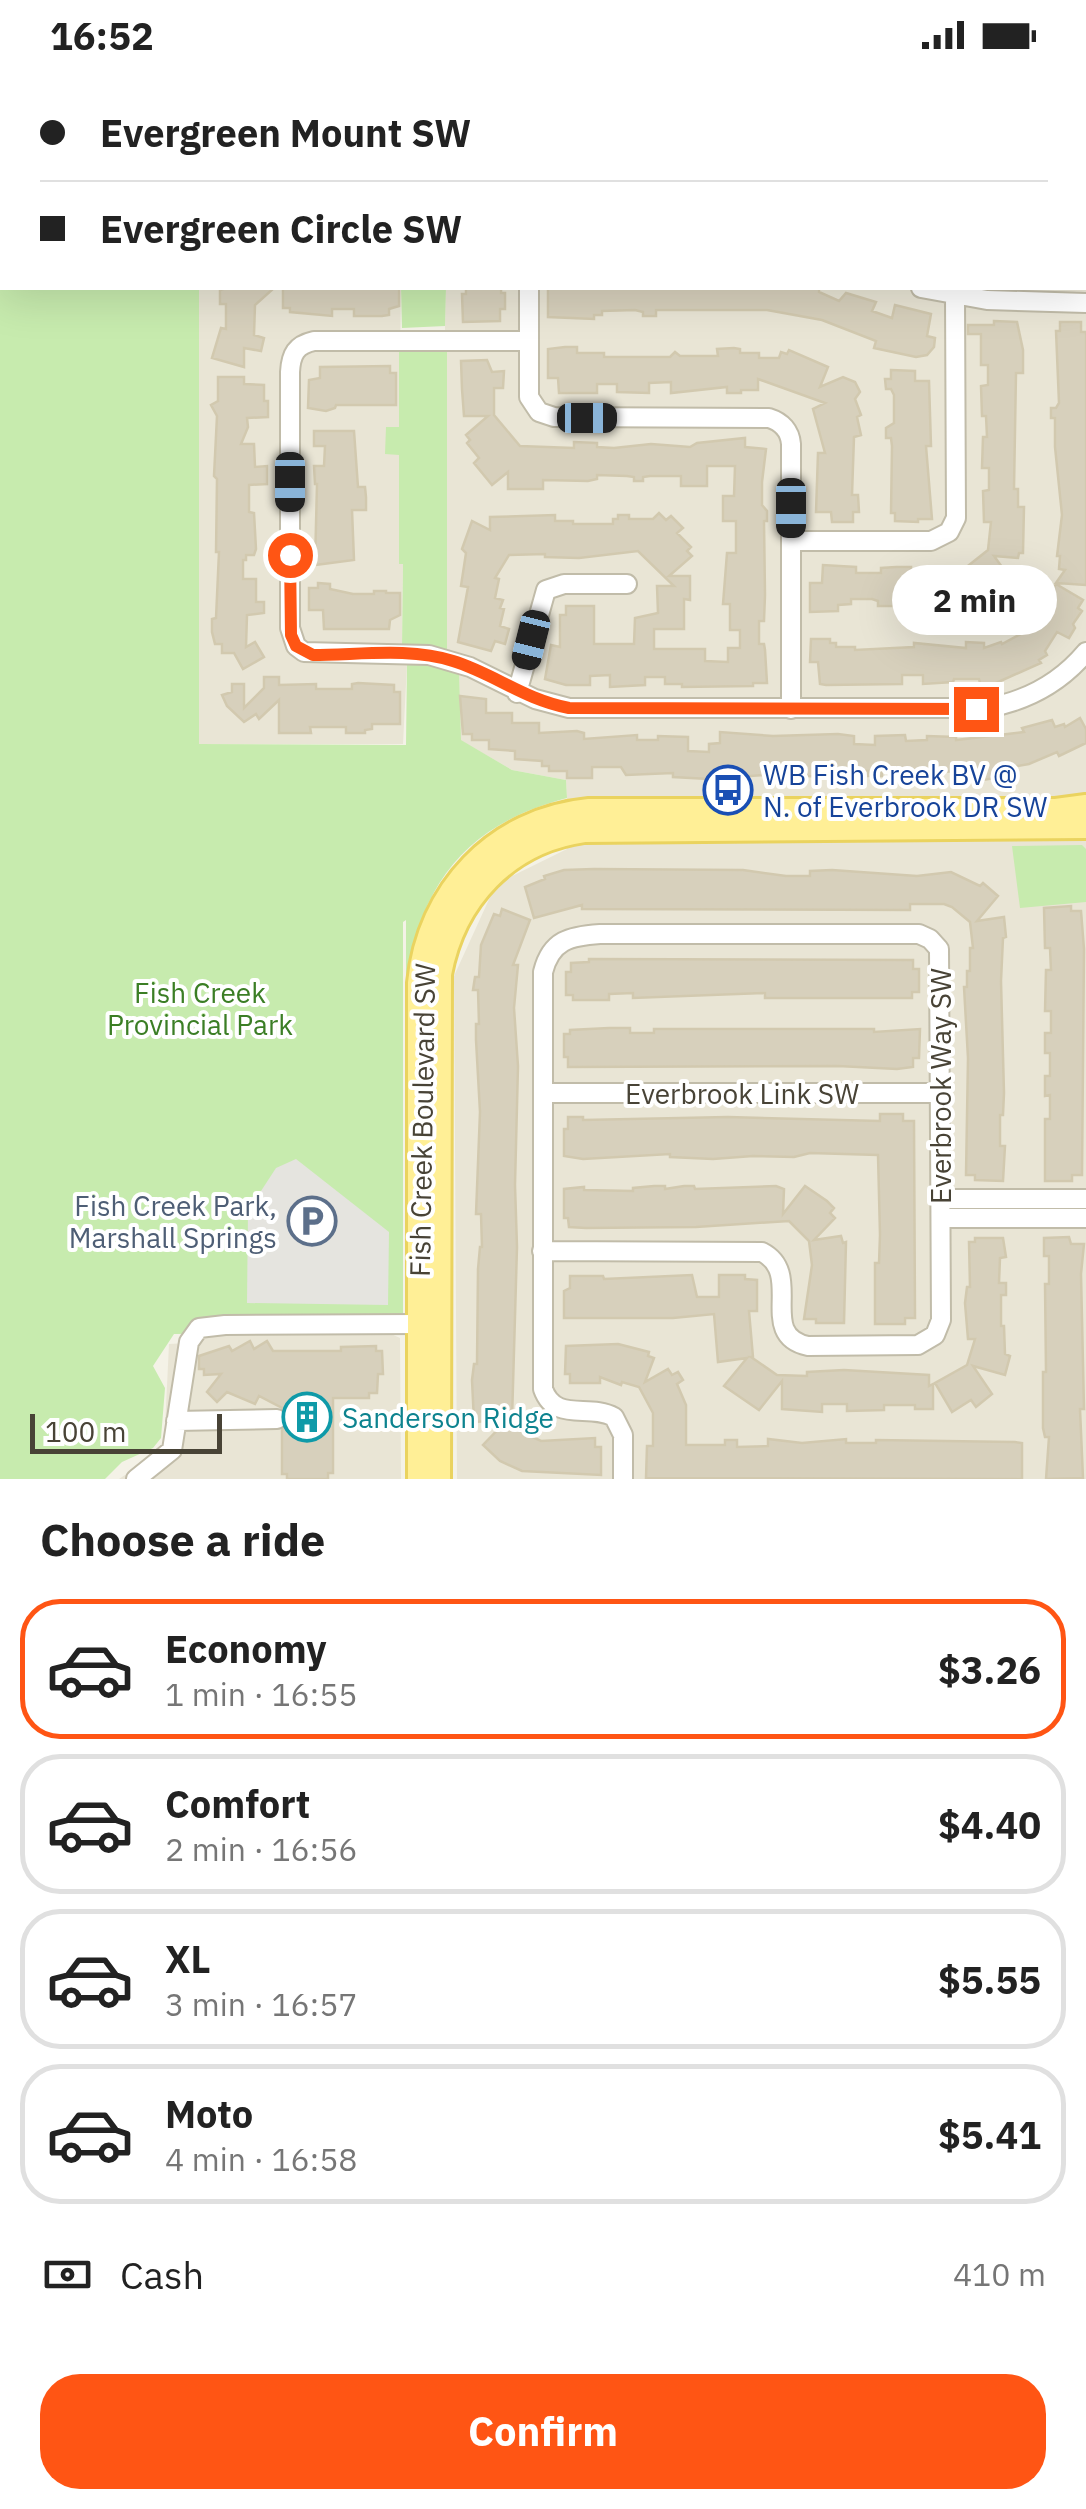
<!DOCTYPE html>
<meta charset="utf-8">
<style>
body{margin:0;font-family:"IBM Plex Sans",sans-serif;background:#f6f6f6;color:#222;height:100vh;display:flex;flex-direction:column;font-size:38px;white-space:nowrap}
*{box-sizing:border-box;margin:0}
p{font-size:32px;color:#767676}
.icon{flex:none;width:55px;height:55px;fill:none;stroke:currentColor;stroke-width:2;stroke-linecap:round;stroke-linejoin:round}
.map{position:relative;height:1409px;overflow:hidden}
.details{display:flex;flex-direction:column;background:#fff;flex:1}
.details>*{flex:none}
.hud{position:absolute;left:0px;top:0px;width:1088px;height:220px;box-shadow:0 10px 40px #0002;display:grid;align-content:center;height:220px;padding:0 40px;background:#fff}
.scale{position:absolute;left:30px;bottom:25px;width:192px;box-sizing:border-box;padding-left:10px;border:5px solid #484336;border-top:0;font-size:28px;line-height:35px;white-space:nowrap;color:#484336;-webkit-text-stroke:8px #fff;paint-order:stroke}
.end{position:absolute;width:45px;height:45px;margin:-22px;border:12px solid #ff5514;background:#fff;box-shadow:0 0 0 5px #fff}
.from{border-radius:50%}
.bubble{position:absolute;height:70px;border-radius:35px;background:#fff;box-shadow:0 10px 40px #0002;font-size:32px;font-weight:700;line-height:70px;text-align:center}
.car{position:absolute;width:30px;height:60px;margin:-30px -15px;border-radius:12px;box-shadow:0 0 8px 2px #0007;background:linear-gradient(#222 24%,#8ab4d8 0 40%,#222 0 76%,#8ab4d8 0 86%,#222 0)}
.hud b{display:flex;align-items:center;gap:35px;height:95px;font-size:38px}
.hud b+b{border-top:2px solid #e0e0e0}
.hud i{width:25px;height:25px;background:#222}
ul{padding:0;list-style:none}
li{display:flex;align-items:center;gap:30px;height:140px;margin:0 20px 15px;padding:0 20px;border:5px solid #e0e0e0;border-radius:40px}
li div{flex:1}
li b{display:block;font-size:38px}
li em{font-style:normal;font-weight:700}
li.active{border-color:#ff5514}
li>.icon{width:90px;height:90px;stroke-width:1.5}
h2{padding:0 40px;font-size:45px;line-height:120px}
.pay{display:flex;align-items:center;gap:25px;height:110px;padding:0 40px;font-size:38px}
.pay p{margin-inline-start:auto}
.cta{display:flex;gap:20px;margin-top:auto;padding:20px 40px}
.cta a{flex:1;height:115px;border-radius:40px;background:#ff5514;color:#fff;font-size:40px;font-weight:700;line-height:115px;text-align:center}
.status{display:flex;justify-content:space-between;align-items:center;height:70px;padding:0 50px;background:#fff;direction:ltr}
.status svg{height:28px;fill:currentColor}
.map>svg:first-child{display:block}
.residential{fill:#e9e5d5}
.green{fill:#c7ebae}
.parking{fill:#e5e4df}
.building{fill:#d7d0bc;stroke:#d2c9af;stroke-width:2.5}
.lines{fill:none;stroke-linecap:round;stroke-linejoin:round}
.minor-casing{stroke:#c1bca9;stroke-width:22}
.major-casing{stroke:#ead35f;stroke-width:28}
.minor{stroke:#fff;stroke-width:18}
.major{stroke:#ffef96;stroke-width:22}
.route{stroke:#ff5514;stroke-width:12}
.labels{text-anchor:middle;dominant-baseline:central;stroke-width:8;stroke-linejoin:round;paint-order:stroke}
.transit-label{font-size:28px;fill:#164399;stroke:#fff;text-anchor:start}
.park-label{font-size:28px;fill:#3b7e25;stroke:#fff}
.street-label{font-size:28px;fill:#484336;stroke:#fff}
.service-label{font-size:28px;fill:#4e5e75;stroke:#fff;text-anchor:end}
.culture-label{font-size:28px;fill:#0d838f;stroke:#fff;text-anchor:start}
</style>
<div class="status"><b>16:52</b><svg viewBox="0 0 49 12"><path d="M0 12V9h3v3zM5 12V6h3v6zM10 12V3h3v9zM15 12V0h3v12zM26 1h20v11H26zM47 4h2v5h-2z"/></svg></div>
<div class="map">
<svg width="1086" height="1409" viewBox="0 0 1086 1409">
<rect width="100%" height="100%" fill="#f4f2e7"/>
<path class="residential" d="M0 0H410L2 2V120Z
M447 0H1086V1409H457L454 906 496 814 567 779V729L566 710 512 700 460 670 459 601 447 580 445 256 446 218H1085V2Z
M199 218H401L399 357 386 384H399V493L403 494 402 575 407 594 403 674H199Z
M389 1263 400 1268 401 1409H119L164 1379 169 1274 187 1273 211 1264Z"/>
<path class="green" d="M0 116 2 218H199V674L406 675 407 594 437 593 459 601 461 670 512 700 566 710 567 728C467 754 421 812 406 912V850L403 852V1262L174 1264 153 1296 165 1318 161 1368 153 1378 122 1392 105 1409H0Z
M401 218H446L445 256 402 258Z
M419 278H439L447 282V580L402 576 403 494H399V385L385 384 386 357H399V282Z
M1082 775 1086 779V832L1020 838 1012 776Z"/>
<path class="parking" d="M296 1089 389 1162 388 1235 247 1233 248 1141 276 1098Z"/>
<path class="building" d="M226 218H274L255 235 254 265 264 268 261 281 244 278V297L212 288 221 258 226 259V234H220V220Z
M283 218H399V236L389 239V245L382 246H354V239H332V246L290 242V238H283Z
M466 218H501V223H505V239H500V251L463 252 462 224H466Z
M548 218H819V222L839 231 846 223 876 232 872 241 892 248 895 235 931 244 927 266 935 268 934 277 927 285 916 287 874 278 876 271 822 250 767 240H656V246H643V242L635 240 602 241V245H594V249L548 247Z
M994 251 1017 252 1023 280V303H1016L1014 419H1018V437H1024L1023 483H1019L1018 488 994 486 1013 512 997 527 992 523 976 534 974 531 967 536 952 515V538H941L937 543 925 536H878V531L872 529H851V534L838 535V541L810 542V513H822L823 495 856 497V503H881V498L896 497H911V502H940V518L988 480 991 452H984L983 421 989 420V398H982L983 367H987L986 346H982L981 316 988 315V295H981V264H968V255H994Z
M1060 252H1081V262H1086V515L1056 513 1065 500 1059 499 1060 486H1057L1062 445 1055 377V348H1051V338H1056L1059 333 1056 261H1060Z
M565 277H577V283H604V287H670L675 282 680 286H718L717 279 734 278 740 279V283H759V288H779L781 282 787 284 789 280 828 297 820 317 843 307 855 312 860 322 855 329 861 345 857 347 861 365 854 367 852 425H858L859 442H853V452H832L831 442H816L818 383H825L813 339 825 333 758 309V320H741V323H727V317L671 323V312L649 313V323L617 322V314H597V323H559L558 308H548V279Z
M487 290 492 302 504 301 503 318H494V345L520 376 574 378V372L597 373V377L614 378 651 374 690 377 697 373 745 368V377L766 379 762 412V435L767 441V451H764L765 525 764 551H759V574H764L765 580 767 613H753V616L682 617V614H665V607H645V615L610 617V605L590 606V615H566L545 609 551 575 560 577V545H566V536H594V574H634L635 548 658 543 657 516H674L638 481 579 488 545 487V484L509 485 495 508 499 509 495 528 503 530 500 538 504 539 500 556 509 559 505 574 495 571 491 581 458 572 468 517 461 516 466 483 462 479 472 451 490 460V447L555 445V451H573V454H613V449H618V445H629V449H653L659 443 666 450 671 446 683 458 677 463 691 477 687 481 692 486 669 506H690V530L684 529V559H654V579H705V591L728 592V578H740V560H730V534H723L727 483H736V451H723V426H734L735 396H707V416H681V406H650L643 407V411H634V407L627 406 597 405V409L588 411 543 410V419H508V402L492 415 474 393 479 388 467 373 470 370 466 365 488 346H464L462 319 461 291Z
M390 296V303H396V335H336L335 338 326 341 308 338 309 310 320 308V297Z
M891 300 915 301V311H929L931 376H926L932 449H918V452L895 451V443H891L892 376 891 368H886V358L894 353V325L891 319H886L885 309H891Z
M218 307H244V314L264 315V331H268V347L247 348 248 357 241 374H254L255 397 267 396V414L249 415V442L254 443 256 479 254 485H246V490H243V509H256V532H264V543L247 545 246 577 255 572 264 587 243 599 234 583H222V574H215L212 562V549L216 548 219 482H216L217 409 214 406 217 346 211 335 218 331Z
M314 361H354L358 417H365L366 427V440H352L354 490 315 495 317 414H315L314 396H324L325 376H314Z
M318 513 330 514V519L353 524H374V521H386V523H400V545L390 550 389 559H324L323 540H309V518H318Z
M1056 514 1083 530 1078 538 1082 541 1073 554 1075 558 1069 568 1057 562 1045 581 1047 585 1039 590 1041 593 996 613 981 617 979 609H954L953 612 923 614V605H902V614L826 615 820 614 818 592H810L811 569H830V573H836V577H855V580L914 577V573L966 578V572L984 573V578L1001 572 1002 574 1028 560Z
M264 607H279V615L316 614V619H352V614L358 613 394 615V622H400V654H372V659L365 660V663H346V657H310L311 663H279V630L259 649 256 644 244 652 227 636 222 625 232 622V614H244V638L264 618Z
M460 626 486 629V643H512V653H539V663L577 661 584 663V669L637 665V670H658V666L688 667V681L709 682V674L720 673V662L773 666 838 664 854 666V674L875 675V666L905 665 906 671 927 670V666L956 667V670L1024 662 1022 658 1052 650 1055 657 1064 654 1065 657 1080 648 1086 659V673L1059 686 1057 682 1029 694 1011 697V700L994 703 995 708 970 712 969 702 889 700 882 702V706H868V701L838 700V707L765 705 709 709 673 707V703L626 705 621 697H592V708H567V701H549V696H542V691L515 689V681L489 679V670H472V664H463Z
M594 799 743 800 786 806H810V801L832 800 917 806 951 802 980 816 983 813 998 826 977 851 1004 847 1006 867 1003 868 1001 911 1004 1023 1003 1045H1000V1076H1005L1003 1111 975 1110V1105H966L968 988 964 917H967V901H970V878H973L970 852 952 837 944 834H910V840L582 839V835L534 848 525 817 545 809 544 806 564 800Z
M1071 836V841H1081L1084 879 1082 1105H1072V1111H1045V1049H1050V1025L1045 1026V1006H1050V983H1045V963H1051V941H1045L1046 900H1051L1050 878H1045L1044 838Z
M502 839 530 850 513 895H518L514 938 518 996 515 1115 517 1177 512 1350H510L522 1362 541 1371 595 1368V1377H601V1405L522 1401 500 1391 483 1375 507 1350 474 1352 472 1310 474 1294H477L478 1199 480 1177H482L481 1144H476L480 1042 476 970V954H479L478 920H473L475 907H479L481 875 494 844 500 846Z
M589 889 913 890V899H919V922H912V928H765V923L633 928V923L609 924V930H573V925H566V902H571V893L589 892Z
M609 958H630V963H654V959H874V962L920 959 919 988H913V997L897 999 838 996 568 997V987H564V964H570V960Z
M880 1044H903V1051H914L915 1248H905V1254H875V1193H879L880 1165 878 1085 810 1083 794 1087 753 1086 713 1089 670 1087V1084L583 1089 564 1086V1059H568V1047H583V1050L728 1047 880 1051Z
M654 1116H665V1119L684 1116H694L695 1119 776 1116 784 1119 783 1144 805 1116 827 1131 834 1138 830 1143 835 1148 814 1170 841 1166 843 1173 846 1172 844 1253H816V1249H804L812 1195 809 1171 789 1151 696 1157 586 1158 569 1157 568 1148H564V1119L584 1117V1120L633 1121V1118Z
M1069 1167 1071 1174H1084L1081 1204 1084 1339H1080L1083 1408 1046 1409 1049 1367H1045L1043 1358V1302H1046L1045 1214H1049V1186H1044V1168Z
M975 1168H1003L1006 1187 1000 1188 999 1213H1006V1225H1001V1256H1004L1005 1284 1010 1286 1005 1305 973 1296 992 1324 976 1337 971 1330 952 1342 935 1313 967 1295 975 1269H968L965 1233 967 1217H970L969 1172H975Z
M692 1205 697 1227H719V1205H745V1209L757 1210V1241H749L753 1287H751L777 1305 807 1306V1302L844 1300 929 1305V1316L933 1314V1339H915V1335H884V1340L847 1341V1334H822V1342L782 1339V1311L759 1340 724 1316 747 1288 718 1292 714 1244 673 1248H564V1221L570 1218V1206H603L604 1209Z
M250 1271 254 1279 267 1271 273 1281H341V1277L376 1276V1281H382L383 1304H378L377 1323H369V1328H333V1403H328V1409H287V1404H282V1360L289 1350 284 1339 259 1326 255 1334 227 1322 217 1332 207 1322 221 1304 204 1305V1299H199V1286L229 1276 232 1281Z
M618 1274 649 1282 648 1286 654 1288 645 1312 668 1299 672 1305 678 1302 683 1310 677 1314 686 1335V1375H725V1370H737V1377L768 1376V1369L802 1373 846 1369V1373H876V1370L1015 1372 1022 1373V1409L646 1408 647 1376H653V1343L639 1317 622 1312 621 1315 600 1307V1313H570V1304H565L566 1276Z"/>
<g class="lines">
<g class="minor-casing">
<path id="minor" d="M158 0 163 2
M202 0 207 2
M543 0 550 2
M950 0V2
M126 2 128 0
M326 2V0
M781 2V0
M1085 57H1086
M529 218V327L539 342 554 347 769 348C782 352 790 361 791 374V639
M921 218 987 230 1086 233
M529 271H314C296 275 291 284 290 302V558L296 576 304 582 429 585 470 597 535 629 569 638H987C1026 631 1060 613 1086 582
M791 471H931L949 462 956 448 955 226
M517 623 546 520 564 514H627
M543 1023H941
M940 1129H1086
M941 1148H1086
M542 1181 762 1182C805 1204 756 1265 808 1276L918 1275 935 1265 941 1250 939 879 930 869 919 864H600C570 866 551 870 543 902V1319C555 1353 589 1333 614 1347L623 1365V1409
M176 1351 277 1349
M136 1409 172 1380 189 1272 199 1258 225 1255 419 1254"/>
</g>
<g class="major-casing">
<path id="major" d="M419 1409V913C428 821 495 749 589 740H1056L1086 736
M439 1409 440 904C454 829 507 772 584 761L1086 757"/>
</g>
<use href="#minor" class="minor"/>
<use href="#major" class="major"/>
</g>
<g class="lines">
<path class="route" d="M290 485 291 565 296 576 313 585C358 585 410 577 453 591 495 604 523 629 569 638L976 639"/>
</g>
<defs>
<g id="bus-ring" transform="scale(2.5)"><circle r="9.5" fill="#fff" stroke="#1a4fb4" stroke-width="1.5"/><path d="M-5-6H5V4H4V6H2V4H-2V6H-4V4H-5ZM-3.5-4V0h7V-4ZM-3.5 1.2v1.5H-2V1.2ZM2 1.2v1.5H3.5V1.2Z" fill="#1a4fb4"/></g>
<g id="parking-ring" transform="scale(2.5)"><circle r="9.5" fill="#fff" stroke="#5c6f8a" stroke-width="1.5"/><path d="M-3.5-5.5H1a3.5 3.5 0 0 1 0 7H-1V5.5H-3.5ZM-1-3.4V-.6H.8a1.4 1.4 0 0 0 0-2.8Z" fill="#5c6f8a"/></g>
<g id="building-ring" transform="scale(2.5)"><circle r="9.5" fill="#fff" stroke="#0f9aa8" stroke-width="1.5"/><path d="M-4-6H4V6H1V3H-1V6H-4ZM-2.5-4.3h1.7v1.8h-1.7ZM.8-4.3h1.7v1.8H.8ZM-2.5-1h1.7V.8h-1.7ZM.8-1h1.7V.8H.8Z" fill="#0f9aa8"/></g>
</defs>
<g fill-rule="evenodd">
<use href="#bus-ring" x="728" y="720"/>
<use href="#parking-ring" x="312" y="1151"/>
<use href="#building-ring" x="307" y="1347"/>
</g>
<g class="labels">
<g class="transit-label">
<text x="763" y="704">WB Fish Creek BV @<tspan x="763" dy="32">N. of Everbrook DR SW</tspan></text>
</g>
<g class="park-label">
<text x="200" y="922">Fish Creek<tspan x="200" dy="32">Provincial Park</tspan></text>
</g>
<g class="street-label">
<text transform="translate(940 1016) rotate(-90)">Everbrook Way SW</text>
<text x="742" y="1023">Everbrook Link SW</text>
<text transform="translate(422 1050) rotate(-89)">Fish Creek Boulevard SW</text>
</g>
<g class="service-label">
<text x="277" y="1135">Fish Creek Park,<tspan x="277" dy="32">Marshall Springs</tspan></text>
</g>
<g class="culture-label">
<text x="342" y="1347">Sanderson Ridge</text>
</g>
</g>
</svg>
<div class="scale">100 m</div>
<i class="end from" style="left:290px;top:485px"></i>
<i class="end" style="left:976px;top:639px"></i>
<div class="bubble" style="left:892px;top:495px;width:165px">2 min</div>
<i class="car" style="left:587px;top:348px;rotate:90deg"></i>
<i class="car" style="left:290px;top:412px;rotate:180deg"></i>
<i class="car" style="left:791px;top:438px;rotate:180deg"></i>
<i class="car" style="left:531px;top:570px;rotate:194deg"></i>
<div class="hud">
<b><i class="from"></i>Evergreen Mount SW</b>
<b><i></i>Evergreen Circle SW</b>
</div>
</div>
<section class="details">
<h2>Choose a ride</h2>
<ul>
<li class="active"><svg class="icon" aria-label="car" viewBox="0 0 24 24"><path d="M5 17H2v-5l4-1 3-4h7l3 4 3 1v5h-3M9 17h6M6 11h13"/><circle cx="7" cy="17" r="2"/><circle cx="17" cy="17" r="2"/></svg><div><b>Economy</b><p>1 min · 16:55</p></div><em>$3.26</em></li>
<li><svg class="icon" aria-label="car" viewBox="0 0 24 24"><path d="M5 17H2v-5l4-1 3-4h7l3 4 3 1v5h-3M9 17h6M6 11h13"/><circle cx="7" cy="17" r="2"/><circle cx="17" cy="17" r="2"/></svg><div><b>Comfort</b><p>2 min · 16:56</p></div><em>$4.40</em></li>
<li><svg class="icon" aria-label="car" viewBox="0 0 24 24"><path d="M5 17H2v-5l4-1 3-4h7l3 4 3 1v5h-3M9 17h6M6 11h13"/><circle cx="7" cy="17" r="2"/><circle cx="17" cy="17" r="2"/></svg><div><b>XL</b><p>3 min · 16:57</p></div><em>$5.55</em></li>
<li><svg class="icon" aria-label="car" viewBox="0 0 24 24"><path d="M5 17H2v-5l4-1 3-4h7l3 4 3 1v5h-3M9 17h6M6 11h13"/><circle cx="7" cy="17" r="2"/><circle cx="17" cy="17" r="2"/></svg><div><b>Moto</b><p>4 min · 16:58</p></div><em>$5.41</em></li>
</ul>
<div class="pay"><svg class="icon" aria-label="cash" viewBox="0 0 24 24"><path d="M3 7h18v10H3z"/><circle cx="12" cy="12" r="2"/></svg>Cash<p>410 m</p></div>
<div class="cta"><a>Confirm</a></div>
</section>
